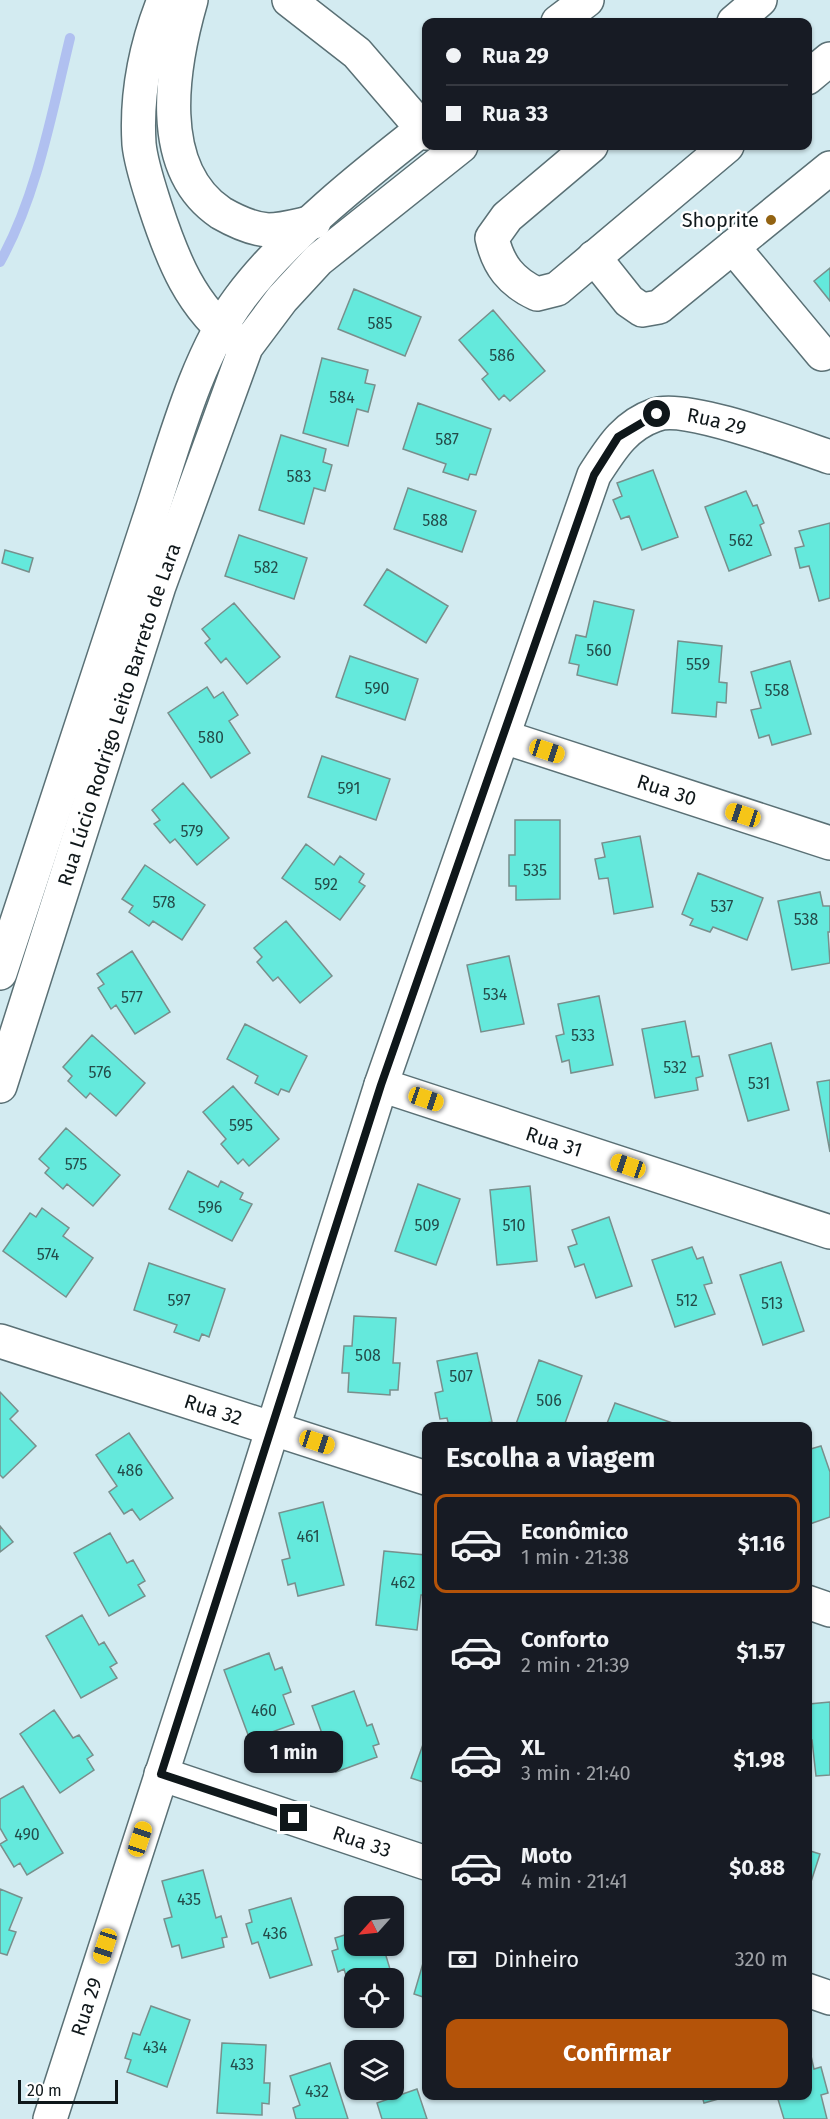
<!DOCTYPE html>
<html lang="pt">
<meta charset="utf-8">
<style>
body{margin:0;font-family:"Fira Sans",sans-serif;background:#242831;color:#f1f3f6;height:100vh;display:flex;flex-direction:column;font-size:22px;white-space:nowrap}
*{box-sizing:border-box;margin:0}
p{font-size:20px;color:#9ea1a6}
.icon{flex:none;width:33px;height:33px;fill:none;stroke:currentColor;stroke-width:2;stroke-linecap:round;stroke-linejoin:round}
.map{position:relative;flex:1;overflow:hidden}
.sheet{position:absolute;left:422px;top:1422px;width:390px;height:678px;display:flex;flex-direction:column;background:#171b24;border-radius:12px;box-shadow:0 2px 4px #0004}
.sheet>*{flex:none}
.top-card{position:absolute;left:422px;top:18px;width:390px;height:132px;border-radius:12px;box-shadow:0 2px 4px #0004;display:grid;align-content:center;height:132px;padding:0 24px;background:#171b24}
.needle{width:39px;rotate:243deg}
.fabs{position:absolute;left:344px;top:1896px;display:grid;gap:12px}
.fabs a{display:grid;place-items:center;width:60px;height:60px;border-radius:12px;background:#171b24;box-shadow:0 2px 4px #0004;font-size:30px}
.scale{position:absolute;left:18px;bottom:15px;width:100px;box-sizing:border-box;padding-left:6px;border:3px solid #0f171a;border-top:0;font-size:16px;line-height:21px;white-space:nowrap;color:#0f171a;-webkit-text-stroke:4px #fff;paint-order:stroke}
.end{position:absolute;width:27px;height:27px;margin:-14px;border:8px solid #0f171a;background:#fff;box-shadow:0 0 0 3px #fff}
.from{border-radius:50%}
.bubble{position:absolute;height:42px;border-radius:12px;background:#171b24;box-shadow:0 2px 4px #0004;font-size:20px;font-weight:700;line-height:42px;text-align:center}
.car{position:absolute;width:18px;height:36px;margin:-18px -9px;border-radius:8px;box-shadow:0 0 4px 2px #0007;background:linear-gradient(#f5c518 24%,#345 0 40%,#f5c518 0 76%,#345 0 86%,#f5c518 0)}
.top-card b{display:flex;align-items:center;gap:21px;height:57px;font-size:22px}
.top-card b+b{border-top:2px solid #363941}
.top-card i{width:15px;height:15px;background:#f1f3f6}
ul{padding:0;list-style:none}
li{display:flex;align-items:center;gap:18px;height:99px;margin:0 12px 9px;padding:0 12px;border:3px solid transparent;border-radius:12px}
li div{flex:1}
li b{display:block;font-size:22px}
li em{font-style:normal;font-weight:700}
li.on{border-color:#b45309}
li>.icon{width:54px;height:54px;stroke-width:1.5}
h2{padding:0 24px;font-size:27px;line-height:72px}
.pay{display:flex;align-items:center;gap:15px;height:66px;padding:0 24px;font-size:22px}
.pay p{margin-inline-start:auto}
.primary-button{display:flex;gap:12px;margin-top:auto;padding:12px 24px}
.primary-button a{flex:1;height:69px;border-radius:12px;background:#b45309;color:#fff;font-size:24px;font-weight:700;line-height:69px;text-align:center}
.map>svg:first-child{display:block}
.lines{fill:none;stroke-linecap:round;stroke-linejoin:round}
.stream{stroke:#b0c0f0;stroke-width:10}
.building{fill:#64e9dc;stroke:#788f8c;stroke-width:1.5}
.minor-casing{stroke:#5a7075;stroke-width:36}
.minor{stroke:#fff;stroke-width:33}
.route{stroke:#0f171a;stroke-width:8}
.poi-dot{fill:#936312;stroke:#fff;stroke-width:2}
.labels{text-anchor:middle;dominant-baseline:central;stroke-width:4.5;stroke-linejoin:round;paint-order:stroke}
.number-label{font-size:16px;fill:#244c4a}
.poi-label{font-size:20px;fill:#0f171a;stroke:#fff;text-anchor:end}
.street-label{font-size:20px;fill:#0f171a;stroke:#fff}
</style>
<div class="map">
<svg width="830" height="2119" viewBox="0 0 830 2119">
<rect width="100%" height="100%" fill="#d3ebf1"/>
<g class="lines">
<path class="stream" d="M0 262C37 196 52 112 70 38"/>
</g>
<path class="building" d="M830 268V301L814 281Z
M354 289 421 317 405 356 338 329Z
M493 310 545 371 510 401 504 395 499 400 482 379 488 374 459 340Z
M322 358 368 370 365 383 375 385 368 412 357 409 348 446 303 433Z
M418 403 491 429 476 475 470 474 468 480 443 472 446 464 403 449Z
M281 435 326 449 323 462 332 465 325 491 314 488 304 524 259 510Z
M653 470 678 537 642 550 629 516 621 519 613 500 622 496 617 483Z
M408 488 476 511 462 552 394 529Z
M746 491 753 506 757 505 764 523 760 525 771 555 729 571 705 507Z
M830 523V598L819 601 809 566 800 568 795 548 804 546 799 531Z
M239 535 307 558 294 599 225 576Z
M5 550 33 558 29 572 2 563Z
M387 569 448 606 426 643 364 605Z
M594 601 634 610 617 685 577 675 579 665 569 663 576 635 586 637Z
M234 603 280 657 247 684 226 658 221 663 205 643 210 639 202 629Z
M678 641 722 646 719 682 727 683 726 703 717 702 716 717 672 713Z
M350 656 418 679 405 720 336 697Z
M790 661 811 734 772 745 769 735 759 738 751 710 761 708 751 672Z
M207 687 214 698 223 692 238 715 229 721 250 753 211 778 168 713Z
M322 756 390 779 376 820 308 797Z
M183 783 229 838 197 865 175 839 170 843 154 824 160 820 152 810Z
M515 820H560V899L516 900V886H509V855H515Z
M640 836 653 907 614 914 608 878 599 879 595 859 605 857 602 843Z
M306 844 334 865 340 856 364 874 359 882 365 886 340 920 282 878Z
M145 865 205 905 182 940 153 921 149 926 129 912 133 906 122 899Z
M698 873 763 898 747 940 713 927 710 932 690 925 693 919 682 914Z
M820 892 823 906H830V932H828L830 963 792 970 778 901Z
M286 921 332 976 300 1003 278 977 273 981 257 962 262 957 254 948Z
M132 951 170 1012 135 1034 116 1005 111 1009 98 988 104 984 97 974Z
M509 956 524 1024 481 1032 467 965Z
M599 996 613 1065 571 1073 569 1060 562 1062 556 1036 564 1034 558 1004Z
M685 1021 692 1057 699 1056 703 1076 696 1078 698 1090 655 1098 642 1029Z
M245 1024 307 1056 289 1092 281 1089 278 1095 255 1083 258 1076 227 1059Z
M92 1035 145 1083 116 1116 90 1093 86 1098 68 1081 72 1076 63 1067Z
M771 1043 789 1110 748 1121 729 1055Z
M830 1080V1152L817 1082Z
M233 1086 279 1139 249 1166 243 1159 238 1164 221 1144 226 1139 203 1112Z
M66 1128 120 1175 93 1206 67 1184 63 1189 45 1173 49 1168 39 1159Z
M188 1171 218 1187 221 1181 243 1193 240 1199 252 1204 232 1241 169 1209Z
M418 1184 460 1199 436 1265 395 1251Z
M530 1186 537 1261 497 1265 490 1190Z
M42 1208 69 1228 63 1236 93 1258 66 1297 3 1251 30 1213 36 1217Z
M609 1217 632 1286 596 1298 584 1264 575 1267 568 1247 577 1244 572 1230Z
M692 1247 697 1259 703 1257 712 1283 704 1285 715 1314 675 1327 652 1260Z
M781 1262 804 1331 763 1345 740 1275Z
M149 1263 225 1289 209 1337 202 1334 199 1341 174 1332 177 1325 134 1310Z
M354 1316 396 1318 393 1363H400L398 1390H390V1395L348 1392 349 1373H342L344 1346H352Z
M477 1353 492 1422 469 1426H449L447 1418 440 1419 435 1393 443 1391 437 1361Z
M539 1360 582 1376 564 1426 516 1424Z
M0 1392 18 1411 10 1419 36 1446 3 1478 0 1475Z
M615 1403 681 1426H606Z
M129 1433 173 1498 140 1520 132 1509 124 1514 109 1492 117 1486 96 1455Z
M821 1446 830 1472V1517L807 1525V1450Z
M323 1502 344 1585 298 1596 295 1583 288 1585 282 1560 290 1558 279 1513Z
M0 1526 13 1542 0 1552Z
M110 1533 127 1563 133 1560 145 1581 138 1585 145 1596 109 1616 74 1553Z
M384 1551 426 1555V1595H421L417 1630 376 1625Z
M82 1615 99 1645 104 1642 117 1663 110 1667 117 1678 81 1698 46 1636Z
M269 1653 275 1670 282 1667 291 1692 283 1695 294 1724 250 1740 224 1670Z
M354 1691 367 1726 372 1724 379 1744 373 1746 377 1757 336 1772 312 1706Z
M830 1702V1775L816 1776 812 1740H807L809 1704Z
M54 1710 73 1738 79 1735 93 1755 87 1759 94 1770 60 1793 20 1734Z
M426 1736V1783L411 1778Z
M23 1786 63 1853 27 1875 20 1863 14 1867 0 1844 7 1840 0 1828V1799Z
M807 1850 820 1854 808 1891 807 1890Z
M203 1870 216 1918 221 1916 227 1937 222 1938 224 1947 182 1958 179 1945 172 1947 164 1919 172 1917 162 1881Z
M0 1889 22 1898 9 1930 16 1932 7 1955 0 1953Z
M291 1898 312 1965 270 1978 258 1942 252 1944 246 1924 252 1922 249 1910Z
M354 1932V1946H383L397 1992 393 1994V1978H354V2002L344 1969 338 1972 332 1951 338 1949 335 1938Z
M426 1953V1998L414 1994Z
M151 2006 190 2020 167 2087 127 2072 131 2060 125 2058 133 2033 140 2035Z
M222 2043 266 2045 264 2083H270L269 2104 262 2103V2115L217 2113Z
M811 2056 814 2069 821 2067 828 2093 821 2095 827 2119H784L777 2096H807V2057Z
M330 2063 348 2119H296L293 2108 300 2105 290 2076Z
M417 2089 427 2119H382L377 2103Z
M702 2096H729L704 2103Z"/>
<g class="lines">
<g class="minor-casing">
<g id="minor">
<path d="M164 0C146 45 136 95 139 144 141 164 149 187 155 206 172 258 191 308 237 341"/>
<path d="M191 0C172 66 154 168 221 213 235 221 252 229 268 230 283 230 299 225 314 222"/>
<path d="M289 0 357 53 426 133"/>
<path d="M558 22 587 0"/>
<path d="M734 22 760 0"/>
<path d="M807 78 830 59"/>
<path d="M591 146 507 217 492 238C498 265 511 282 537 294L557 289 727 146"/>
<path d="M733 247 822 354"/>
<path d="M594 257 629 301 642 310 659 307 830 168"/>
<path id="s1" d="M504 737 830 843"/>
<path d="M0 973C50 823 98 672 148 523 172 452 195 358 240 298 285 237 366 173 426 126"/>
<path id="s2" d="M381 1085 830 1232"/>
<path id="s3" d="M0 1086 159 586 246 347 282 299 318 260 461 146"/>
<path id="s4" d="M0 1341 426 1478"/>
<path d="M807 1602 830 1610"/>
<path id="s5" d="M161 1774 426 1863"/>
<path d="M807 1990 830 1998"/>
<path id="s6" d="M50 2119 248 1507 381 1085 594 475C611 449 624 426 655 415 684 403 797 446 830 457"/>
</g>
</g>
<use href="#minor" class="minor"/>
</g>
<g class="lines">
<path class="route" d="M294 1818 161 1774 381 1085 594 475 618 437 657 414"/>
</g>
<circle class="poi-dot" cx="771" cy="220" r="6"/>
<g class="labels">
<g class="number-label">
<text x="380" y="323">585</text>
<text x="502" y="355">586</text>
<text x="342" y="397">584</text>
<text x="447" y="439">587</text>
<text x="299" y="476">583</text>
<text x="435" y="520">588</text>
<text x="741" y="540">562</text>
<text x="266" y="567">582</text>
<text x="599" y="650">560</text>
<text x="698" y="664">559</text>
<text x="377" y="688">590</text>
<text x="777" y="690">558</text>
<text x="211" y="737">580</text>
<text x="349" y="788">591</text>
<text x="192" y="831">579</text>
<text x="535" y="870">535</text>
<text x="326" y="884">592</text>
<text x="164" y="902">578</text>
<text x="722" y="906">537</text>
<text x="806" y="919">538</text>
<text x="495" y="994">534</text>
<text x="132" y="997">577</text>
<text x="583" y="1035">533</text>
<text x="675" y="1067">532</text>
<text x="100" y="1072">576</text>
<text x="759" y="1083">531</text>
<text x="241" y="1125">595</text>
<text x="76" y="1164">575</text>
<text x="210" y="1207">596</text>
<text x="427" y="1225">509</text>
<text x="514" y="1225">510</text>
<text x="48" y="1254">574</text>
<text x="179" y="1300">597</text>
<text x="687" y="1300">512</text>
<text x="772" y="1303">513</text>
<text x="368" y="1355">508</text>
<text x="461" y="1376">507</text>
<text x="549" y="1400">506</text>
<text x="130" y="1470">486</text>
<text x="308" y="1536">461</text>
<text x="403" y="1582">462</text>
<text x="264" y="1710">460</text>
<text x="27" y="1834">490</text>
<text x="189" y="1899">435</text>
<text x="275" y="1933">436</text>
<text x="155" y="2047">434</text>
<text x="242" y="2064">433</text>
<text x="317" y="2091">432</text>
</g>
<g class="poi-label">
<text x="759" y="220">Shoprite</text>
</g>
<g class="street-label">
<text stroke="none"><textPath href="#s6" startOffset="1882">Rua 29</textPath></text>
<text stroke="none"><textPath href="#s3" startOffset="390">Rua Lúcio Rodrigo Leito Barreto de Lara</textPath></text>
<text stroke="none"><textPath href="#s1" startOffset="171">Rua 30</textPath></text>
<text stroke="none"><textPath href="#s2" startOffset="182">Rua 31</textPath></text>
<text stroke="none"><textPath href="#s4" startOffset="224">Rua 32</textPath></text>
<text stroke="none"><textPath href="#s5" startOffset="212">Rua 33</textPath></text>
<text stroke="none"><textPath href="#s6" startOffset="118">Rua 29</textPath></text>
</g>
</g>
</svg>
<div class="fabs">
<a><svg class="needle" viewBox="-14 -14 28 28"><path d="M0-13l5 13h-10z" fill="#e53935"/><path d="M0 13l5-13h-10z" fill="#9ea1a6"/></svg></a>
<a><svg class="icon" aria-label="locate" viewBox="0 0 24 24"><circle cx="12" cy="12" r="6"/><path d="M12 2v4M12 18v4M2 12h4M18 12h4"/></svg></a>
<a><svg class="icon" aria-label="layers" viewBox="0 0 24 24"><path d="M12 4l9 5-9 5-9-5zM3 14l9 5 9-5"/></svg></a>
</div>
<div class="scale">20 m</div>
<i class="end from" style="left:657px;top:414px"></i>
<i class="end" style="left:294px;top:1818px"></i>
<div class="bubble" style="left:244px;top:1731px;width:99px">1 min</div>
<i class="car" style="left:547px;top:751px;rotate:108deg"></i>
<i class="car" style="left:743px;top:815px;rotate:288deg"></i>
<i class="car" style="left:426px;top:1099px;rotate:109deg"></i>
<i class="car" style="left:628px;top:1166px;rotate:289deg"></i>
<i class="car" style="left:317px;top:1442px;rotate:108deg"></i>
<i class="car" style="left:140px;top:1839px;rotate:18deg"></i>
<i class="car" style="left:105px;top:1946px;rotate:198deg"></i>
<div class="top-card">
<b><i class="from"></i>Rua 29</b>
<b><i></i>Rua 33</b>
</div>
<section class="sheet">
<h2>Escolha a viagem</h2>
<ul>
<li class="on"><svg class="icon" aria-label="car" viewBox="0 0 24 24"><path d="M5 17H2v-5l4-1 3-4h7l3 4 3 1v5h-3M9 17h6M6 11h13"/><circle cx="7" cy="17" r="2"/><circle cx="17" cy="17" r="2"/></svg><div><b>Econômico</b><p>1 min · 21:38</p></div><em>$1.16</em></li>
<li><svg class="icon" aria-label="car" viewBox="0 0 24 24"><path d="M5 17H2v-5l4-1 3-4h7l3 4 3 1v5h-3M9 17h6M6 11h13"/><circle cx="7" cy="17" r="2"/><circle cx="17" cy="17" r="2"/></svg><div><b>Conforto</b><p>2 min · 21:39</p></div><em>$1.57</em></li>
<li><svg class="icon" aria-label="car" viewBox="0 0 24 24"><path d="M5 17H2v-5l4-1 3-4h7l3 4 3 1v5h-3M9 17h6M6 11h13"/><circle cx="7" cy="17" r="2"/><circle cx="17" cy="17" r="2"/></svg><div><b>XL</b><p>3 min · 21:40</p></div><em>$1.98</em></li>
<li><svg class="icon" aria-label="car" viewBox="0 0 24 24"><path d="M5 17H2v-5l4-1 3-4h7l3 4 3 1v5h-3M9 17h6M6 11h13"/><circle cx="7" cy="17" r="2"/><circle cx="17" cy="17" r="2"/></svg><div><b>Moto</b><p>4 min · 21:41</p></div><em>$0.88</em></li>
</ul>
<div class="pay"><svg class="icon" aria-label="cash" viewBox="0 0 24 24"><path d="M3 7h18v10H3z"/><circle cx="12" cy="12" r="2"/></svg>Dinheiro<p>320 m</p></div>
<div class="primary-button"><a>Confirmar</a></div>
</section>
</div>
